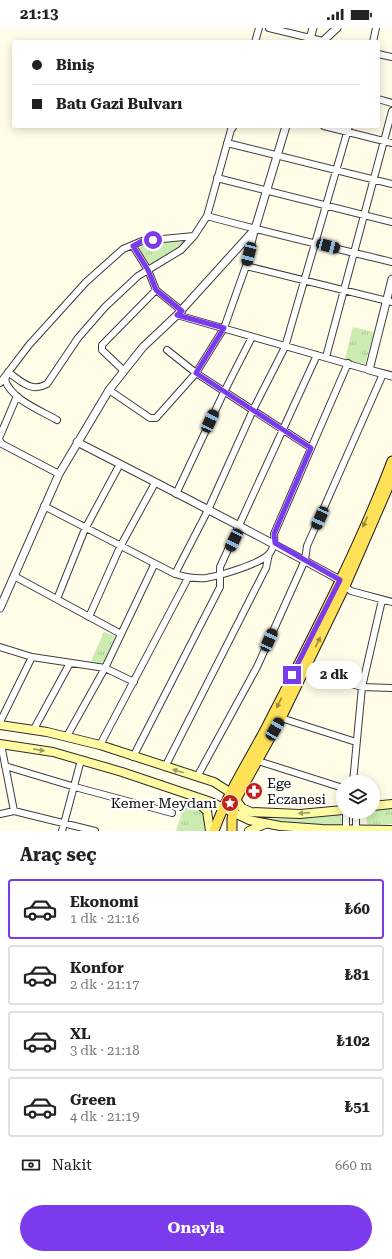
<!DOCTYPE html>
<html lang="tr">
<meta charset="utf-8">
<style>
body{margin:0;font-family:"Roboto Serif",serif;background:#f2f2f2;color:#222;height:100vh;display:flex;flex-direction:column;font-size:15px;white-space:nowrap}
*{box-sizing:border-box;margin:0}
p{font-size:13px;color:#767676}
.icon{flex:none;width:22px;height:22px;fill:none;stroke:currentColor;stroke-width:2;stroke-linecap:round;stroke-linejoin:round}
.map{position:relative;height:803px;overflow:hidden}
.panel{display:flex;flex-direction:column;background:#fff;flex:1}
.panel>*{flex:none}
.guide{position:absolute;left:12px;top:12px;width:368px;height:88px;border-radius:4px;box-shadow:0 2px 10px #0003;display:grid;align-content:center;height:88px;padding:0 20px;background:#fff}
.controls{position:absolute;left:336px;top:747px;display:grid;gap:8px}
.controls a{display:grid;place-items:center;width:44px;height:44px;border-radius:50%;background:#fff;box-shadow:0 2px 10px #0003;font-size:20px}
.end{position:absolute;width:18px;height:18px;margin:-9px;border:5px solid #7c3aed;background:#fff;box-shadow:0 0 0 2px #fff}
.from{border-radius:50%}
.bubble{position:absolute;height:28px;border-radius:14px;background:#fff;box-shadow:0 2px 10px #0003;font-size:13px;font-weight:700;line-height:28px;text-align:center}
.car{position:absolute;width:12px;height:24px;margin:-12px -6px;border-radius:5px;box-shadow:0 0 3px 1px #0007;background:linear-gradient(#222 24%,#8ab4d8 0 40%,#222 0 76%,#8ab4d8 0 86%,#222 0)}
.guide b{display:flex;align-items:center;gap:14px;height:38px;font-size:15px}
.guide b+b{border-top:1px solid #e0e0e0}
.guide i{width:10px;height:10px;background:#222}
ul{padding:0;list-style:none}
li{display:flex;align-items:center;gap:12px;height:60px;margin:0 8px 6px;padding:0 12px;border:2px solid #e0e0e0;border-radius:4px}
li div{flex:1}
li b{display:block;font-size:15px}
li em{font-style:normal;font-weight:700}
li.on{border-color:#7c3aed}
li>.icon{width:36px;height:36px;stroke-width:1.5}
h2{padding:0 20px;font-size:18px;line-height:48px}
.pay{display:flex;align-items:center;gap:10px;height:44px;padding:0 20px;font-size:15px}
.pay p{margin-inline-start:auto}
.cta{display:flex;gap:8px;margin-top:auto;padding:8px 20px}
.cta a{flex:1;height:46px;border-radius:24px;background:#7c3aed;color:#fff;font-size:16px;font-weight:700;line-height:46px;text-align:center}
.status{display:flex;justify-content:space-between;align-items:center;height:28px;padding:0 20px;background:#fff;direction:ltr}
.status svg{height:11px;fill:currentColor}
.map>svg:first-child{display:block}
.grass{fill:#cbebb0}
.park{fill:url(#park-tufts)}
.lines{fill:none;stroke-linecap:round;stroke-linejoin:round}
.minor-casing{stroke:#3e3e3e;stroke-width:8}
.tertiary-casing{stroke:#3e3e3e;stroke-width:9}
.secondary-casing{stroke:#2d2d2d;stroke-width:10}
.primary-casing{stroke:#1c1c1c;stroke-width:11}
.minor{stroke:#fff;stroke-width:6}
.tertiary{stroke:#fff;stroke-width:7}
.secondary{stroke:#fffba3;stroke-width:8}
.primary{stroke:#ffe158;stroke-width:9}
.oneway{fill:#9d8b39}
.oneway2{fill:#9d9b66}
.route{stroke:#7c3aed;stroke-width:5}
.labels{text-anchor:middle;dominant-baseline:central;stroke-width:4;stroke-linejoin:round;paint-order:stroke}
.poi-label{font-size:14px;fill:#0b0b0b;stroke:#fff;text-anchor:start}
</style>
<div class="status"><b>21:13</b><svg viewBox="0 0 49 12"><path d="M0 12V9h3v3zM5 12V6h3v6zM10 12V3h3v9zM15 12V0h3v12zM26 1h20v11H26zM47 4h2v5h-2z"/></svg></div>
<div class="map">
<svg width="392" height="803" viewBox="0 0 392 803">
<defs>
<pattern id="park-tufts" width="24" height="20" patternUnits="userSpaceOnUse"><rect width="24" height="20" fill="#cbebb0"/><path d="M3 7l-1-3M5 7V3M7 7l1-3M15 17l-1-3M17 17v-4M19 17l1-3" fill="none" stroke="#adc896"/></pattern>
</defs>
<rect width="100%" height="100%" fill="#fffce8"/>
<path class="grass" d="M242 784 262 791 309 790 340 787 343 795 338 798 258 792Z"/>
<path class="park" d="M187 212C176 223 161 234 146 236L138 221 148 214Z
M353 299 374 304 365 336 345 331Z
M104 604 115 608 103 637 91 633Z
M186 772H189L205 785 208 803H176Z
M392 780V796L370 797 367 796 366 784Z"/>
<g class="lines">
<g class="minor-casing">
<path id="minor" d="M269 0 327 14
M255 14 259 0
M373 14 376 0
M378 26 392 29
M378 71 392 75
M324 98 392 115
M227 115 392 156
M217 150 392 194
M207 188C268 205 330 219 392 234
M133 218 148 242 156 262 182 283
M246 238 392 274
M177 287 369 342
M167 322 196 345 311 420
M326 329 392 83
M123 342 102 322V317L156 262
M0 355 29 317 86 254 123 221 142 213 194 208
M109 362 150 390H156L196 345 224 300 246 238 255 201
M57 392C40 382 12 372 5 352L8 344C21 353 31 365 47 356L78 310 105 279 138 248 181 222 194 208 207 188 232 98
M0 408 17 368
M0 413 2 416 59 446
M176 466 224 364 252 309
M44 478 175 546C185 549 195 551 206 550 219 548 260 536 269 526 274 520 275 514 274 506L348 335
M175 546 208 482 253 382 285 319 349 98
M14 548 121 606
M345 558 351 563 392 574
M57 571 85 501 120 436
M89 589 120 519 155 455
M0 619 32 629 105 640 134 654
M304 643 362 659 392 660
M281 690 356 714
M0 694 32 629
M34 701 70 635
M67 708 105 640 154 537
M1 716 14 783
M100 717 188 550
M133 729 220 559V539L317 327
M258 733 343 760
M5 738 75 759 172 785
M165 739 266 540 269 526
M197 749 257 639 305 532 307 518 383 346
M353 754 362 659 382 572
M346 784V803
M356 784V803
M0 786 14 783 95 803
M62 803 81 732"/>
</g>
<g class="tertiary-casing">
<path id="tertiary" d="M309 14 313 0
M322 14 337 0
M232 100 233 98
M392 251 369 342 392 348
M77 414C165 459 253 504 340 552L343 555
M0 580 59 446 109 362 143 319 177 287 255 201 286 98"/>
</g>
<g class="secondary-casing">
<path id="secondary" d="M0 697 47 704 100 717 214 754 231 765 242 780 251 784 300 786 343 782
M0 716 53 724 122 744 211 774 249 792 280 798 322 801 392 802
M192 769 207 783 210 803
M373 778 392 776
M249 803 265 796"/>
</g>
<g class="primary-casing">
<path id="primary" d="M214 803C227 766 248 734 266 700 310 614 358 523 392 433
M232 803V791L235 773 281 690 345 558 392 450"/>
</g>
<use href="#minor" class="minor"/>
<use href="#tertiary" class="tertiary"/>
<use href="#secondary" class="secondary"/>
<use href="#primary" class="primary"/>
</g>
<defs><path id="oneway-solid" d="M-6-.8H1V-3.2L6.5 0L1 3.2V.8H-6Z"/></defs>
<g class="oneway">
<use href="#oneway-solid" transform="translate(365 494) rotate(114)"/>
<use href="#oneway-solid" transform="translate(318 614) rotate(-64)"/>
<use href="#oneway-solid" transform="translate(279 675) rotate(116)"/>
</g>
<g class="oneway2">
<use href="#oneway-solid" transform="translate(39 722) rotate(9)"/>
<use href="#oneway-solid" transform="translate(178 743) rotate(-163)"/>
<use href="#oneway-solid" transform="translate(304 785) rotate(176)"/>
</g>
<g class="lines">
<path class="route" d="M153 212 142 213 133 218 148 242 156 262 182 283 177 287 224 300 196 345 311 420 274 506 275 515 340 552 292 647"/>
</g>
<defs>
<g id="pharmacy-disc" transform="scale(0.9)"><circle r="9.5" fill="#c21e1c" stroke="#fff"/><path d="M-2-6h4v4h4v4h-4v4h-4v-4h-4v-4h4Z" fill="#fff"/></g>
<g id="sight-disc" transform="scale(0.9)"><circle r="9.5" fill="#c21e1c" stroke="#fff"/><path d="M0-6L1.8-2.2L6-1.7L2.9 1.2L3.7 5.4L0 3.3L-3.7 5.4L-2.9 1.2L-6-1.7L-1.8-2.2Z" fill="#fff"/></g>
</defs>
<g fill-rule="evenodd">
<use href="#pharmacy-disc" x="254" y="763"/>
<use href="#sight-disc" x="230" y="775"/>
</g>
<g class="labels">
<g class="poi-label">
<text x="267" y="755">Ege<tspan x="267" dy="16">Eczanesi</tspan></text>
<text x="217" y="775" text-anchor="end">Kemer Meydanı</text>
</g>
</g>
</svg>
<div class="controls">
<a><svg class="icon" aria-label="layers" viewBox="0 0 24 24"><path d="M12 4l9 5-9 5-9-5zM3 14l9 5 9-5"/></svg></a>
</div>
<i class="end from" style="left:153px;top:212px"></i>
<i class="end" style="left:292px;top:647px"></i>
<div class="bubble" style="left:306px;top:633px;width:56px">2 dk</div>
<i class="car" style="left:328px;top:218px;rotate:105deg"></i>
<i class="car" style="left:249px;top:226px;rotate:194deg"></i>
<i class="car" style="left:210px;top:393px;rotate:25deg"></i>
<i class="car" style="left:320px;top:490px;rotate:204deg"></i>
<i class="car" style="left:234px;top:512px;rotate:206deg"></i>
<i class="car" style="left:269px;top:612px;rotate:24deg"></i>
<i class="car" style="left:275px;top:701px;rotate:30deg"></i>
<div class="guide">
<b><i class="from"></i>Biniş</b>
<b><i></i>Batı Gazi Bulvarı</b>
</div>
</div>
<section class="panel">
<h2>Araç seç</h2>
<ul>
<li class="on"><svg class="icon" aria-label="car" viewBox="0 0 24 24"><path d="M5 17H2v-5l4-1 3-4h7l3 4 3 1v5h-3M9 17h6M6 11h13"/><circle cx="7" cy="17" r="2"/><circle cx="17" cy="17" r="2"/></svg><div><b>Ekonomi</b><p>1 dk · 21:16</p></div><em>₺60</em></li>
<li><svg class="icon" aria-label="car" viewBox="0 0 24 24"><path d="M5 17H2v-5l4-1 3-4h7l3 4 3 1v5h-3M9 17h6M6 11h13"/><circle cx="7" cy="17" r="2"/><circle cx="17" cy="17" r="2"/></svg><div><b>Konfor</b><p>2 dk · 21:17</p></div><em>₺81</em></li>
<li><svg class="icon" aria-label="car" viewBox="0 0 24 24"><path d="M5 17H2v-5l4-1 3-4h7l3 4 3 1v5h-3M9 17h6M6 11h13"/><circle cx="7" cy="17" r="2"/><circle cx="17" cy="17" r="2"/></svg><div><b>XL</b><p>3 dk · 21:18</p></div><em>₺102</em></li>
<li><svg class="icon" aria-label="car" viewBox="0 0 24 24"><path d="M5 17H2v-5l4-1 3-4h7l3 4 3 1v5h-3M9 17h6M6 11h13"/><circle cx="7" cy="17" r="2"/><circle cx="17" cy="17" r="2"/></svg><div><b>Green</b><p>4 dk · 21:19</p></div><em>₺51</em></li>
</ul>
<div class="pay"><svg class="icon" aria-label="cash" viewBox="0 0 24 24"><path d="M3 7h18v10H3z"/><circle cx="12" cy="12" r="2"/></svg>Nakit<p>660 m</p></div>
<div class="cta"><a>Onayla</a></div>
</section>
